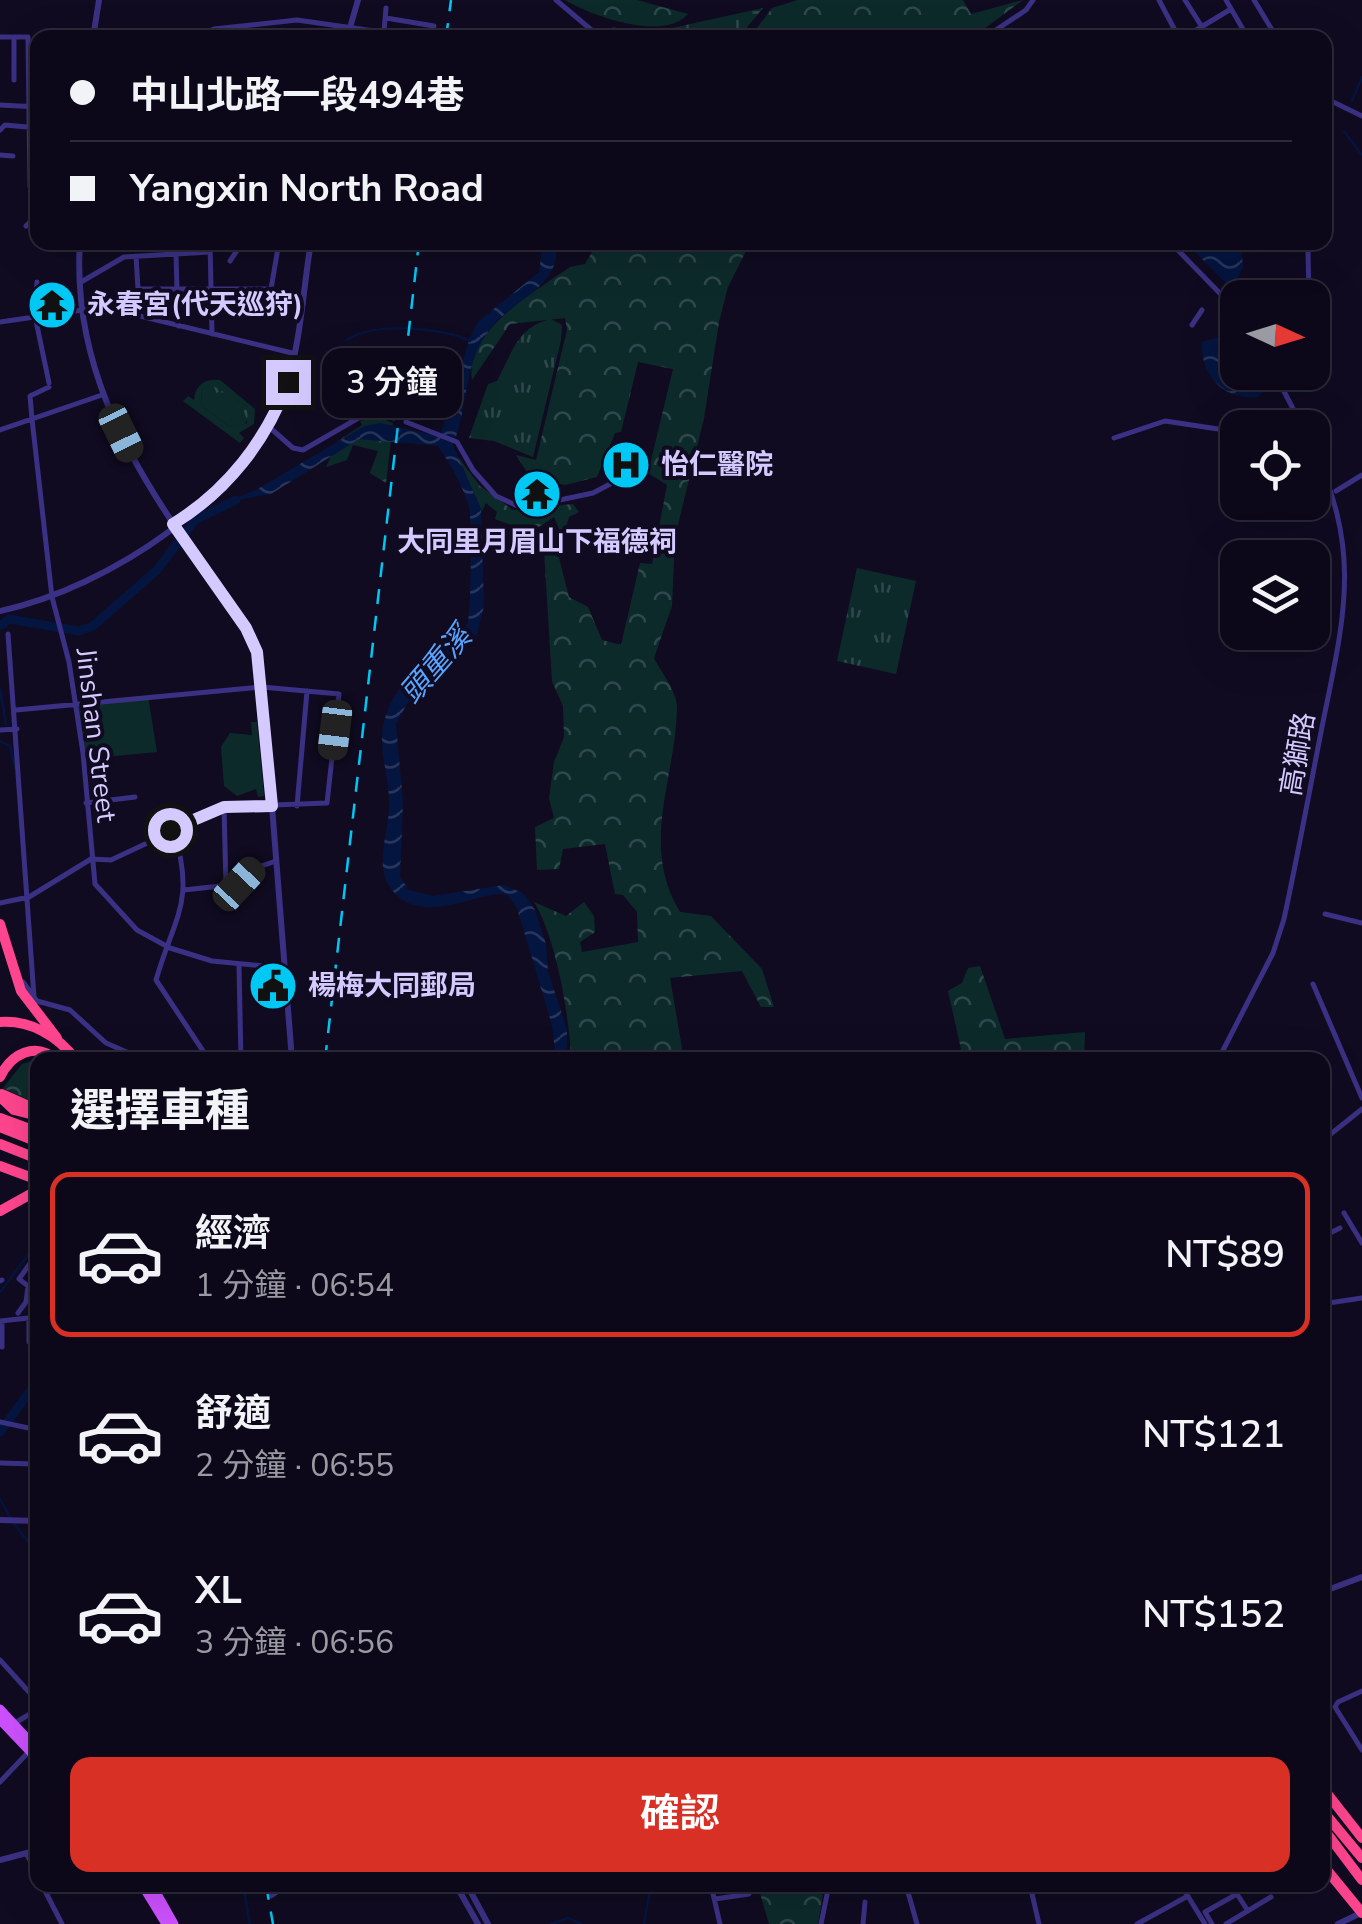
<!DOCTYPE html>
<html lang="zh-TW">
<meta charset="utf-8">
<style>
body{margin:0;font-family:"Nunito Sans","Noto Sans TC",sans-serif;background:#1a1626;color:#f1f3f6;height:100vh;display:flex;flex-direction:column;font-size:38px;white-space:nowrap}
*{box-sizing:border-box;margin:0}
p{font-size:32px;color:#9a9aa2}
.icon{flex:none;width:55px;height:55px;fill:none;stroke:currentColor;stroke-width:2;stroke-linecap:round;stroke-linejoin:round}
.map{position:relative;flex:1;overflow:hidden}
.drawer{position:absolute;left:30px;top:1052px;width:1300px;height:840px;display:flex;flex-direction:column;background:#0c0819;border-radius:20px;box-shadow:0 10px 40px #0002,0 0 0 2px #2c2938}
.drawer>*{flex:none}
.guide{position:absolute;left:30px;top:30px;width:1302px;height:220px;border-radius:20px;box-shadow:0 10px 40px #0002,0 0 0 2px #2c2938;display:grid;align-content:center;height:220px;padding:0 40px;background:#0c0819}
.needle{width:65px;rotate:94deg}
.fabs{position:absolute;left:1220px;top:280px;display:grid;gap:20px}
.fabs a{display:grid;place-items:center;width:110px;height:110px;border-radius:20px;background:#0c0819;box-shadow:0 10px 40px #0002,0 0 0 2px #2c2938;font-size:50px}
.end{position:absolute;width:45px;height:45px;margin:-22px;border:12px solid #d5caff;background:#111;box-shadow:0 0 0 5px #111}
.from{border-radius:50%}
.bubble{position:absolute;height:70px;border-radius:20px;background:#0c0819;box-shadow:0 10px 40px #0002,0 0 0 2px #2c2938;font-size:32px;font-weight:600;line-height:70px;text-align:center}
.car{position:absolute;width:30px;height:60px;margin:-30px -15px;border-radius:12px;box-shadow:0 0 8px 2px #0007;background:linear-gradient(#222 24%,#8ab4d8 0 40%,#222 0 76%,#8ab4d8 0 86%,#222 0)}
.guide b{display:flex;align-items:center;gap:35px;height:95px;font-size:38px}
.guide b+b{border-top:2px solid #2c2938}
.guide i{width:25px;height:25px;background:#f1f3f6}
ul{padding:0;list-style:none}
li{display:flex;align-items:center;gap:30px;height:165px;margin:0 20px 15px;padding:0 20px;border:5px solid transparent;border-radius:20px}
li div{flex:1}
li b{display:block;font-size:38px}
li em{font-style:normal;font-weight:600}
li.on{border-color:#d93025}
li>.icon{width:90px;height:90px;stroke-width:1.5}
h2{padding:0 40px;font-size:45px;line-height:120px}
.primary-button{display:flex;gap:20px;margin-top:auto;padding:20px 40px}
.primary-button a{flex:1;height:115px;border-radius:20px;background:#d93025;color:#fff;font-size:40px;font-weight:600;line-height:115px;text-align:center}
.map>svg:first-child{display:block}
.grass{fill:url(#grass-tufts)}
.forest{fill:url(#forest-crowns)}
.wetland{fill:url(#wetland-marsh)}
.park{fill:#0d2a2b;fill-rule:evenodd}
.water{fill:url(#water-waves)}
.lines{fill:none;stroke-linecap:round;stroke-linejoin:round}
.stream{stroke:#041540;stroke-width:2.5}
.river{stroke:#041540;stroke-width:9}
.minor{stroke:#3b3184;stroke-width:5}
.tertiary{stroke:#3b3184;stroke-width:6}
.primary{stroke:#cd51ff;stroke-width:9}
.motorway{stroke:#ff458e;stroke-width:10}
.rail{stroke:#00c8f5;stroke-width:2.5;stroke-dasharray:15 12;stroke-linecap:butt}
.route{stroke:#d5caff;stroke-width:12}
.labels{text-anchor:middle;dominant-baseline:central;stroke-width:8;stroke-linejoin:round;paint-order:stroke}
.poi-label{font-size:28px;font-weight:bold;fill:#d5caff;stroke:#100b21;text-anchor:start}
.street-label{font-size:28px;fill:#d5caff;stroke:#100b21}
.water-label{font-size:30px;font-style:italic;fill:#58a4ff;stroke:#100b21}
</style>
<div class="map">
<svg width="1362" height="1924" viewBox="0 0 1362 1924">
<defs>
<pattern id="grass-tufts" width="24" height="20" patternUnits="userSpaceOnUse" patternTransform="scale(2.5)"><rect width="24" height="20" fill="#0d2a2b"/><path d="M3 7l-1-3M5 7V3M7 7l1-3M15 17l-1-3M17 17v-4M19 17l1-3" fill="none" stroke="#2f484b"/></pattern>
<pattern id="forest-crowns" width="20" height="18" patternUnits="userSpaceOnUse" patternTransform="scale(2.5)"><rect width="20" height="18" fill="#0d2a2b"/><path d="M2 6a3 3 0 1 1 6 0M12 15a3 3 0 1 1 6 0" fill="none" stroke="#2f484b"/></pattern>
<pattern id="wetland-marsh" width="20" height="14" patternUnits="userSpaceOnUse" patternTransform="scale(2.5)"><rect width="20" height="14" fill="#0d2a2b"/><path d="M1 5h8M5 5V1M11 12h8M15 12V8" fill="none" stroke="#2f484b"/></pattern>
<pattern id="water-waves" width="16" height="10" patternUnits="userSpaceOnUse" patternTransform="scale(2.5)"><rect width="16" height="10" fill="#041540"/><path d="M0 5q4-4 8 0t8 0" fill="none" stroke="#28365d"/></pattern>
</defs>
<rect width="100%" height="100%" fill="#100b21"/>
<path class="grass" d="M551 319 562 325 561 340 533 457 494 441 469 438 488 384 497 381C512 353 518 326 551 319Z
M212 384 248 407 250 415 244 425 230 427 202 406 201 391Z
M857 568 916 581 896 674 837 661Z"/>
<path class="forest" d="M565 0H637L688 14C664 42 592 16 565 0Z
M798 0H963L971 14 1023 0 973 37H750L772 8Z
M598 242 750 243 728 287 719 322 704 418 675 537 672 606 654 658C661 672 677 692 677 707 676 779 639 844 680 912L711 916 762 969 774 1007H761L742 971 670 978 684 1060H571C570 1018 556 937 534 902L566 916 584 902 594 916 595 932 580 942 582 952 638 942 637 912 623 895 615 894 605 844 563 849 559 869 537 870 535 827 554 818 549 798 554 762 564 737 563 706 552 681 543 534 551 527 569 597 588 607 602 640 621 645 640 563 652 564 667 485 648 473 673 369 638 362 621 432 615 433 597 477 565 485 531 478 516 455 536 460 567 330 565 318 510 324 472 380C465 330 536 291 570 267L585 264Z
M378 417 393 423 386 483 370 473 378 451 353 445 347 460 326 467 338 441 362 425 360 421Z
M458 457 480 486 513 510 573 504 579 512 569 517 563 538 554 517 531 532 495 519 497 512 486 503 482 511Z
M980 966 1005 1039 1085 1032 1084 1060H950L961 1049 948 991 962 983 968 968Z
M41 1058 46 1060H38L37 1104 3 1088 22 1064Z
M796 1885 823 1895 818 1924H769L759 1890Z"/>
<path class="wetland" d="M763 8 739 37 604 34 613 27 645 34Z"/>
<path class="park" d="M220 380 255 409 254 424 239 433 244 438 240 443 183 401 188 396 194 400C195 385 205 378 220 380ZM212 385 248 407 247 423 230 427 202 406 201 391Z
M148 696 157 752 84 759 75 705Z
M251 722H257L264 796 258 797 256 789 237 796 224 786 221 747 230 733 252 735Z"/>
<path class="water" d="M543 243H556C562 287 514 298 490 329 463 363 469 405 453 445L481 510 484 606 477 634 412 695 396 724 403 802 400 877 409 890 433 896 504 885 523 893 535 910 546 944 548 971 567 1030V1060H556L552 1025 517 908C516 906 509 897 508 896 489 884 418 935 388 884 376 863 388 832 389 809 391 779 376 748 385 718 397 677 430 667 456 641 461 636 466 628 468 621 471 608 472 519 469 507 462 483 451 466 438 446L359 439 271 494 225 502 256 490 364 426 380 423 440 436 470 337 479 321 539 272Z
M1186 243H1241L1243 267 1232 289Z
M1237 331 1238 372 1265 373 1269 384 1258 397C1224 401 1200 375 1202 342Z"/>
<g class="lines">
<path class="stream" d="M1352 101 1362 77
M1344 131 1362 155
M347 340C372 322 443 327 470 341
M0 689 6 724
M0 741 10 746 15 768
M36 1058 38 1075
M0 1292 38 1242
M0 1499 10 1517
M14 1524 38 1554
M243 1885 250 1924
M551 1924 568 1918 581 1924
M644 1924 651 1885"/>
<path class="river" d="M0 626 9 619 79 631 93 626 157 570 195 520 236 500
M0 1432 38 1380"/>
<path class="minor" d="M556 0 601 38
M1159 0 1179 38
M1185 0 1209 38
M1226 0 1248 38
M1254 0 1277 38
M386 18 434 26
M384 31 386 8
M0 37H28L30 187
M204 38V33L214 29 297 20 423 38
M984 38 1026 10 1033 0
M1183 38 1231 9
M14 80V37
M1325 98 1362 116
M0 105 38 107
M0 130 5 125 38 128
M0 155 13 156
M26 226 38 214
M210 242 212 334
M1170 242 1238 312
M1308 251 1309 298
M176 254 178 326
M136 256 138 289H271L279 242
M230 261 242 243 251 242
M37 282 35 316 49 383
M81 282 124 257 210 252
M0 322 103 307 292 353
M1192 325 1202 310
M1274 372 1303 428
M1281 386 1302 372
M49 387 30 396 32 419 52 597 69 662 83 753 95 884 137 930 170 948 212 961 284 968
M406 422 457 442 473 470 496 496 522 508 593 493 614 482 623 462
M268 426 293 448 303 450 362 416 372 413 394 418
M1246 428 1253 423 1268 428
M0 430 102 395
M1114 438 1165 421 1238 432
M1336 491 1362 475
M8 634 34 997
M0 730 17 729
M86 803 135 797
M297 806 307 691
M224 807 226 887
M173 828C196 903 175 914 156 980L209 1060
M184 890 239 884 253 869 276 861
M0 903 29 897 91 859 111 860 224 807 327 803 339 694 262 687 16 710
M1325 914 1362 923
M239 966 241 1060
M23 982 37 1001 70 1010 106 1043 145 1060
M1313 984 1362 1098
M1220 1057 1250 1060
M1218 1060 1273 953 1284 919C1298 854 1310 788 1323 722 1345 614 1362 550 1312 446
M1322 1141 1362 1109
M1344 1213 1362 1243
M1322 1237 1340 1228
M0 1281 2 1280
M1322 1304 1362 1298
M18 1313 26 1302 28 1286 19 1279 38 1252
M29 1318V1342
M0 1321 38 1317
M2 1321V1347
M1322 1388H1323
M0 1422 38 1430
M38 1446 33 1485 38 1521
M0 1463 35 1464
M0 1660 38 1702
M1362 1691 1338 1702 1335 1707 1362 1750
M15 1723 38 1709
M0 1782 38 1742
M26 1853 38 1875
M42 1885 62 1924
M269 1885 271 1896 288 1885
M711 1885 720 1924
M906 1885 917 1924
M1030 1885 1039 1924
M1181 1885 1205 1924
M715 1899 749 1894 751 1885
M821 1924 829 1885
M863 1924 865 1902
M1137 1924 1188 1896
M1212 1924 1205 1912 1237 1894 1248 1911
M1226 1924 1271 1897"/>
<path class="tertiary" d="M93 38 99 0
M347 38 358 0
M80 242C72 359 125 456 190 548 217 586 248 622 261 667L292 1060
M0 611C108 588 250 495 286 387 301 342 303 289 311 242
M0 1520 38 1521
M1322 1592 1362 1577
M0 1860 38 1850
M456 1885 478 1924
M467 1885 488 1924
M1338 1924 1361 1913"/>
<path class="primary" d="M0 1709 38 1750
M0 1720 38 1760
M142 1885 166 1924
M152 1885 174 1924"/>
<path class="motorway" d="M0 924 21 991 57 1038
M0 1022C31 1020 58 1036 76 1060
M0 1077C11 1054 35 1041 57 1060
M2 1094 38 1110
M0 1097 14 1110 38 1116
M0 1118 38 1132
M0 1127 38 1142
M0 1144 38 1159
M0 1166 38 1180
M0 1211 38 1190
M1322 1787 1362 1838
M1322 1810 1362 1858
M1322 1827 1362 1880
M1322 1864 1362 1913"/>
<path class="rail" d="M446 38 451 0
M325 1060 419 242
M266 1885 273 1924"/>
</g>
<g class="lines">
<path class="route" d="M170 830 224 807 272 806 257 652 246 628 173 524C227 491 266 441 288 382"/>
</g>
<defs>
<g id="temple-disc" transform="scale(2.5)"><circle r="9.5" fill="#00c8f5" stroke="#100b21"/><path d="M0-6L5-2H3V0L6.5 2.5H4V6H1.5V3h-3V6H-4V2.5H-6.5L-3 0V-2H-5Z" fill="#111"/></g>
<g id="hospital-disc" transform="scale(2.5)"><circle r="9.5" fill="#00c8f5" stroke="#100b21"/><path d="M-5-5h3v3.5h4V-5h3V5h-3V1.5h-4V5h-3Z" fill="#111"/></g>
<g id="civic-disc" transform="scale(2.5)"><circle r="9.5" fill="#00c8f5" stroke="#100b21"/><path d="M-.6-6.5H3V-4.5H.6V-3L4-1V1h2V6H-6V1h2V-1L-.6-3ZM-1.2 2.5V6h2.4V2.5Z" fill="#111"/></g>
</defs>
<g fill-rule="evenodd">
<use href="#temple-disc" x="52" y="305"/>
<use href="#hospital-disc" x="626" y="465"/>
<use href="#temple-disc" x="537" y="494"/>
<use href="#civic-disc" x="273" y="986"/>
</g>
<g class="labels">
<g class="poi-label">
<text x="87" y="305">永春宮(代天巡狩)</text>
<text x="661" y="465">怡仁醫院</text>
<text x="537" y="542" text-anchor="middle">大同里月眉山下福德祠</text>
<text x="308" y="986">楊梅大同郵局</text>
</g>
<g class="street-label">
<text transform="translate(96 735) rotate(83)">Jinshan Street</text>
<text transform="translate(1298 754) rotate(-80)">高獅路</text>
</g>
<g class="water-label">
<text transform="translate(436 665) rotate(-49)">頭重溪</text>
</g>
</g>
</svg>
<div class="fabs">
<a><svg class="needle" viewBox="-14 -14 28 28"><path d="M0-13l5 13h-10z" fill="#e53935"/><path d="M0 13l5-13h-10z" fill="#9a9aa2"/></svg></a>
<a><svg class="icon" aria-label="locate" viewBox="0 0 24 24"><circle cx="12" cy="12" r="6"/><path d="M12 2v4M12 18v4M2 12h4M18 12h4"/></svg></a>
<a><svg class="icon" aria-label="layers" viewBox="0 0 24 24"><path d="M12 4l9 5-9 5-9-5zM3 14l9 5 9-5"/></svg></a>
</div>
<i class="end from" style="left:170px;top:830px"></i>
<i class="end" style="left:288px;top:382px"></i>
<div class="bubble" style="left:322px;top:348px;width:140px">3 分鐘</div>
<i class="car" style="left:121px;top:433px;rotate:154deg"></i>
<i class="car" style="left:335px;top:730px;rotate:187deg"></i>
<i class="car" style="left:239px;top:884px;rotate:43deg"></i>
<div class="guide">
<b><i class="from"></i>中山北路一段494巷</b>
<b><i></i>Yangxin North Road</b>
</div>
<section class="drawer">
<h2>選擇車種</h2>
<ul>
<li class="on"><svg class="icon" aria-label="car" viewBox="0 0 24 24"><path d="M5 17H2v-5l4-1 3-4h7l3 4 3 1v5h-3M9 17h6M6 11h13"/><circle cx="7" cy="17" r="2"/><circle cx="17" cy="17" r="2"/></svg><div><b>經濟</b><p>1 分鐘 · 06:54</p></div><em>NT$89</em></li>
<li><svg class="icon" aria-label="car" viewBox="0 0 24 24"><path d="M5 17H2v-5l4-1 3-4h7l3 4 3 1v5h-3M9 17h6M6 11h13"/><circle cx="7" cy="17" r="2"/><circle cx="17" cy="17" r="2"/></svg><div><b>舒適</b><p>2 分鐘 · 06:55</p></div><em>NT$121</em></li>
<li><svg class="icon" aria-label="car" viewBox="0 0 24 24"><path d="M5 17H2v-5l4-1 3-4h7l3 4 3 1v5h-3M9 17h6M6 11h13"/><circle cx="7" cy="17" r="2"/><circle cx="17" cy="17" r="2"/></svg><div><b>XL</b><p>3 分鐘 · 06:56</p></div><em>NT$152</em></li>
</ul>
<div class="primary-button"><a>確認</a></div>
</section>
</div>
